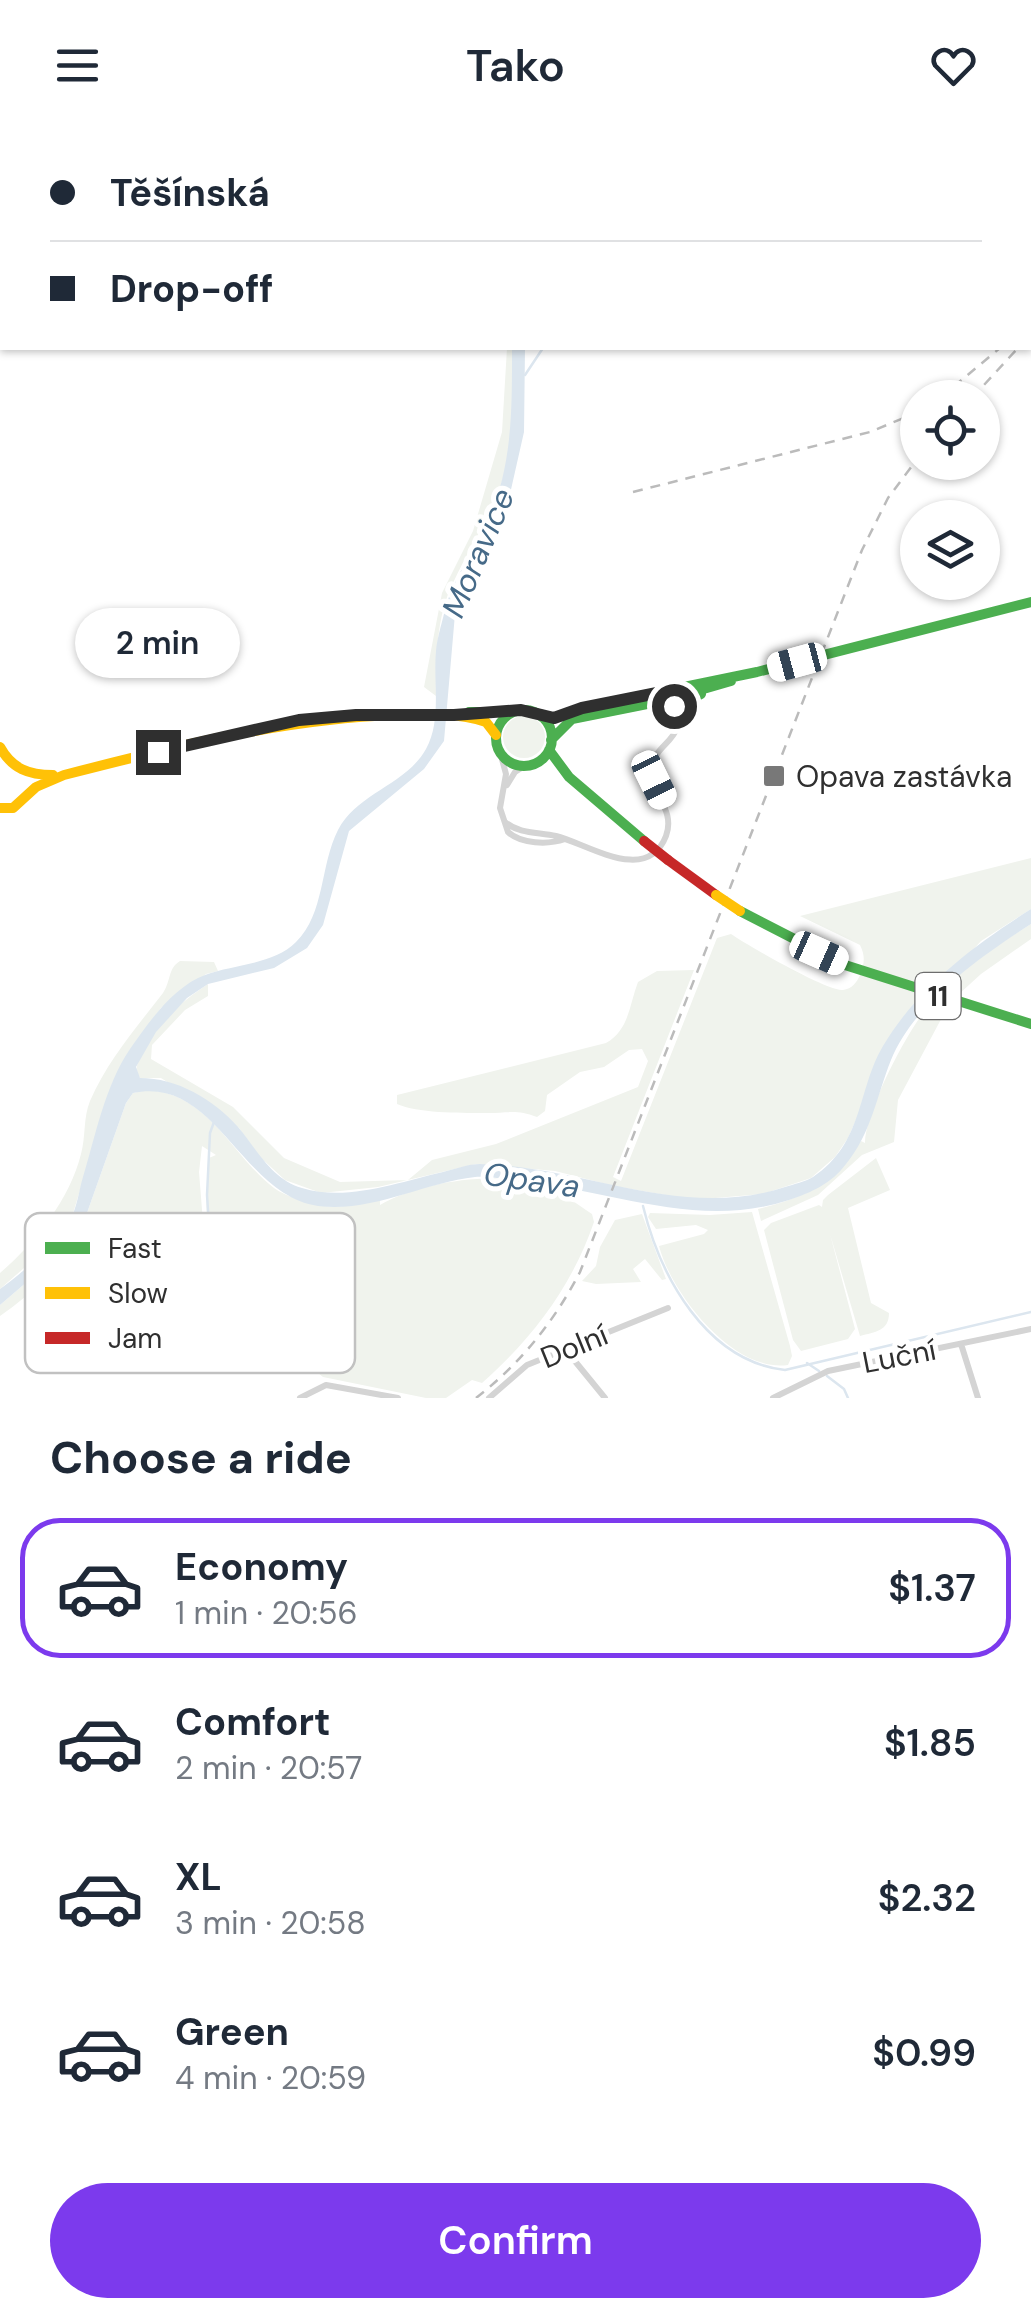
<!DOCTYPE html>
<meta charset="utf-8">
<style>
body{margin:0;font-family:"DM Sans",sans-serif;background:#f6f6f7;color:#1f2937;height:100vh;display:flex;flex-direction:column;font-size:38px;white-space:nowrap}
*{box-sizing:border-box;margin:0}
p{font-size:32px;color:#747a83}
.icon{flex:none;width:55px;height:55px;fill:none;stroke:currentColor;stroke-width:2;stroke-linecap:round;stroke-linejoin:round}
.map{position:relative;height:1268px;overflow:hidden}
.panel{display:flex;flex-direction:column;background:#fff;flex:1}
.panel>*{flex:none}
.top-card{position:absolute;left:0px;top:0px;width:1032px;height:220px;box-shadow:0 2px 8px #0004;display:grid;align-content:center;height:220px;padding:0 50px;background:#fff}
.tools{position:absolute;left:900px;top:250px;display:grid;gap:20px}
.tools a{display:grid;place-items:center;width:100px;height:100px;border-radius:50%;background:#fff;box-shadow:0 2px 8px #0004;font-size:50px}
.end{position:absolute;width:45px;height:45px;margin:-22px;border:12px solid #2f2f2f;background:#fff;box-shadow:0 0 0 5px #fff}
.from{border-radius:50%}
.bubble{position:absolute;height:70px;border-radius:35px;background:#fff;box-shadow:0 2px 8px #0004;font-size:32px;font-weight:600;line-height:70px;text-align:center}
.car{position:absolute;width:30px;height:60px;margin:-30px -15px;border-radius:12px;box-shadow:0 0 8px 2px #0007;background:linear-gradient(#fff 24%,#345 0 40%,#fff 0 76%,#345 0 86%,#fff 0)}
.top-card b{display:flex;align-items:center;gap:35px;height:95px;font-size:38px}
.top-card b+b{border-top:2px solid #e0e1e3}
.top-card i{width:25px;height:25px;background:#1f2937}
ul{padding:0;list-style:none}
li{display:flex;align-items:center;gap:30px;height:140px;margin:0 20px 15px;padding:0 30px;border:5px solid transparent;border-radius:40px}
li div{flex:1}
li b{display:block;font-size:38px}
li em{font-style:normal;font-weight:600}
li.on{border-color:#7c3aed}
li>.icon{width:90px;height:90px;stroke-width:1.5}
h2{padding:0 50px;font-size:45px;line-height:120px}
.cta{display:flex;gap:20px;margin-top:auto;padding:20px 50px}
.cta a{flex:1;height:115px;border-radius:60px;background:#7c3aed;color:#fff;font-size:40px;font-weight:600;line-height:115px;text-align:center}
header{display:flex;justify-content:space-between;align-items:center;height:130px;padding:0 50px;background:#fff;font-size:45px;font-weight:600}
.map>svg:first-child{display:block}
.green{fill:#f0f3ed}
.water{fill:#dce6ef}
.lines{fill:none;stroke-linecap:round;stroke-linejoin:round}
.stream{stroke:#dce6ef;stroke-width:2.5}
.street{stroke:#d4d4d4;stroke-width:6}
.fast{stroke:#4caf50;stroke-width:10}
.slow{stroke:#ffc107;stroke-width:10}
.jam{stroke:#c62828;stroke-width:10}
.rail{stroke:#bbb;stroke-width:2.5;stroke-dasharray:10 8;stroke-linecap:butt}
.slow-bridge{stroke:#ffc107;stroke-width:10}
.jam-bridge{stroke:#c62828;stroke-width:10}
.route{stroke:#2f2f2f;stroke-width:12}
.poi-dot{fill:#787878;stroke:#fff;stroke-width:4}
.labels{text-anchor:middle;dominant-baseline:central;stroke-width:10;stroke-linejoin:round;paint-order:stroke}
.shield{fill:#fff;stroke:#6d6d6d;stroke-width:2.5}
.shield-label{font-size:28px;font-weight:bold;fill:#2f2f2f}
.poi-label{font-size:30px;fill:#2f2f2f;stroke:#fff;text-anchor:start}
.street-label{font-size:30px;fill:#2f2f2f;stroke:#fff}
.water-label{font-size:32px;font-style:italic;fill:#466a88;stroke:#fff}
.key{fill:#fff;stroke:#c1c1c1;stroke-width:2.5}
.key-label{font-size:28px;fill:#2f2f2f}
</style>
<header><svg class="icon" aria-label="menu" viewBox="0 0 24 24"><path d="M4 6h16M4 12h16M4 18h16"/></svg>Tako<svg class="icon" aria-label="heart" viewBox="0 0 24 24"><path d="M12 20l-8-8c-3-5 5-10 8-4 3-6 11-1 8 4z"/></svg></header>
<div class="map">
<svg width="1031" height="1268" viewBox="0 0 1031 1268">
<rect width="100%" height="100%" fill="#fff"/>
<path class="green" d="M507 218H512C512 262 515 305 503 348 491 389 470 416 453 453 436 487 436 529 436 566L424 557 442 463 473 401 502 302Z
M503 607a21 21 0 1 1 42 0a21 21 0 1 1-42 0Z
M1031 728V779L981 811 880 922 866 967 848 1008 835 1027 811 1048 763 1064 703 1069 677 1067 614 1056 555 1041 476 1034 378 1057 321 1063 285 1050 260 1027 239 998 161 948H140L136 941C141 905 179 873 208 854V866L185 880 152 915 151 929 233 977 284 1028 340 1052 408 1050 432 1030 496 1014 638 957 648 931 642 919 629 920 604 937 580 942 547 965 545 981 537 987C514 978 506 984 483 983 459 983 417 983 397 974V965L606 913C629 900 629 876 638 852L657 841 694 840 613 1047 621 1051 717 808 731 804C747 815 828 862 843 860 852 859 857 852 860 845 865 833 865 825 860 815L800 786Z
M1031 794V809L981 844 958 865 942 860 982 825Z
M180 831 214 832 218 841 206 844 161 878 130 920 112 954 71 1090 40 1124 0 1159V1143C35 1113 70 1069 81 1024 86 1006 83 988 90 971 108 930 136 898 163 863 171 851 168 838 180 831Z
M931 873 947 878 898 970 894 1012 862 1025 818 1065 761 1091 758 1079C815 1065 822 1054 861 1011L865 1013C865 982 908 898 931 873Z
M147 960C209 963 232 1026 274 1058 285 1066 304 1072 318 1075 338 1080 360 1073 380 1070V1075C421 1051 499 1040 544 1056 561 1062 577 1074 592 1084L594 1092C572 1156 533 1208 482 1253L472 1250 446 1268H426L323 1247 308 1235 216 1123C202 1094 207 1059 209 1028L216 1025 202 1016 199 1042 205 1117C167 1119 91 1132 57 1146 41 1152 17 1175 0 1186V1175L49 1133 82 1097 126 973 133 963Z
M876 1028 890 1060 848 1078 871 1173 889 1183C889 1201 875 1202 860 1206L830 1104 855 1199 848 1209 801 1221 793 1210 764 1100 771 1093 819 1075 822 1077 823 1070 828 1065Z
M752 1082 790 1216 792 1226 788 1235C733 1243 671 1163 659 1116L704 1104 708 1100 696 1095 656 1099 648 1087 650 1083 710 1085Z
M642 1084 666 1149 662 1150 645 1129 633 1139 641 1152 596 1154 582 1151 596 1136 600 1117 615 1090Z"/>
<path class="water" d="M512 218H525L524 302 505 386 455 484 444 611 424 639 349 701 323 795 307 818 274 838 208 854 187 868 156 902 136 937 140 948C177 948 213 969 238 997 257 1019 271 1049 302 1058 347 1072 399 1052 443 1042 455 1039 468 1034 480 1034 583 1036 682 1091 785 1057 794 1054 805 1052 813 1047 864 1013 857 960 883 916 919 856 973 816 1031 779V794C981 826 914 873 891 930 877 965 871 1004 846 1034 831 1054 812 1062 789 1070 697 1100 612 1060 520 1051 506 1050 489 1046 475 1047 423 1053 371 1083 318 1076 241 1065 216 945 133 963L126 973 82 1097 49 1133 0 1175V1159C21 1144 57 1113 70 1090 77 1078 79 1060 83 1047 96 1004 105 956 130 919 149 892 173 857 205 845 234 834 273 835 296 812 325 784 320 735 338 700 357 663 406 655 426 619 442 590 433 552 436 521 437 509 441 496 444 484 452 448 474 422 489 389 513 333 512 277 512 218Z"/>
<g class="lines">
<path class="stream" d="M654 2 655 0
M525 245 543 218
M214 992 210 1003 207 1065 210 1110 318 1241
M643 1076C660 1146 706 1231 785 1240L1031 1182
M807 1233 819 1241
M827 1246 844 1259 848 1268"/>
<path class="street" d="M107 0 117 2
M151 2 162 0
M814 2 815 0
M500 622 506 644 500 678 508 702C521 714 548 715 565 709
M507 655 515 642 526 635
M505 692C519 704 538 702 556 706 588 714 647 755 666 706 676 679 650 664 652 640 654 608 688 617 678 564
M961 1214 978 1268
M565 1219 605 1268
M300 1268 326 1255 398 1268
M489 1268 527 1235 668 1178
M773 1268 828 1241 1031 1199"/>
<path class="fast" d="M33 2 34 0
M0 75 2 70
M661 574 673 577 682 588
M496 608a28 28 0 1 1 56 0a28 28 0 1 1-56 0Z
M469 582H512
M542 587 553 588 582 578 757 542 1031 472
M682 588 691 569 701 564
M551 610 572 589 662 571 731 551
M549 620 569 647 644 711
M740 781 845 835 1031 894"/>
<path class="slow" d="M0 617C12 639 29 645 53 645
M0 678H13L36 657 64 645C173 617 282 589 395 585 425 584 457 582 486 592L496 605"/>
<path class="jam" d="M668 730 716 765"/>
<path class="rail" d="M1030 64H1031
M0 130H2
M1030 204 1031 203
M940 268 1000 218
M972 268 1018 218
M633 362 870 302 918 282
M476 1268C520 1234 554 1192 580 1142L862 420 888 368 918 328"/>
<path class="slow-bridge" d="M716 765 740 781"/>
<path class="jam-bridge" d="M644 711 668 730"/>
</g>
<g class="lines">
<path class="route" d="M158 622 299 590 356 585H454L521 580 554 588 582 578 677 559 682 588 674 576"/>
</g>
<rect class="poi-dot" x="762" y="634" width="24" height="24" rx="5"/>
<g class="labels">
<rect class="shield" x="915.5" y="843" width="45" height="46" rx="8"/>
<g class="shield-label">
<text x="938" y="866">11</text>
</g>
<g class="poi-label">
<text x="796" y="646">Opava zastávka</text>
</g>
<g class="street-label">
<text transform="translate(574 1216) rotate(-22)">Dolní</text>
<text transform="translate(899 1226) rotate(-11)">Luční</text>
</g>
<g class="water-label">
<text transform="translate(478 423) rotate(-67)">Moravice</text>
<text transform="translate(532 1050) rotate(8)">Opava</text>
</g>
</g>
<rect x="25" y="1083" width="330" height="160" rx="15" class="key"/>
<rect x="45" y="1112" width="45" height="12" fill="#4caf50"/>
<rect x="45" y="1157" width="45" height="12" fill="#ffc107"/>
<rect x="45" y="1202" width="45" height="12" fill="#c62828"/>
<g class="key-label">
<text x="108" y="1128">Fast</text>
<text x="108" y="1173">Slow</text>
<text x="108" y="1218">Jam</text>
</g>
</svg>
<div class="tools">
<a><svg class="icon" aria-label="locate" viewBox="0 0 24 24"><circle cx="12" cy="12" r="6"/><path d="M12 2v4M12 18v4M2 12h4M18 12h4"/></svg></a>
<a><svg class="icon" aria-label="layers" viewBox="0 0 24 24"><path d="M12 4l9 5-9 5-9-5zM3 14l9 5 9-5"/></svg></a>
</div>
<i class="end from" style="left:674px;top:576px"></i>
<i class="end" style="left:158px;top:622px"></i>
<div class="bubble" style="left:75px;top:478px;width:165px">2 min</div>
<i class="car" style="left:797px;top:532px;rotate:255deg"></i>
<i class="car" style="left:654px;top:650px;rotate:154deg"></i>
<i class="car" style="left:819px;top:823px;rotate:114deg"></i>
<div class="top-card">
<b><i class="from"></i>Těšínská</b>
<b><i></i>Drop-off</b>
</div>
</div>
<section class="panel">
<h2>Choose a ride</h2>
<ul>
<li class="on"><svg class="icon" aria-label="car" viewBox="0 0 24 24"><path d="M5 17H2v-5l4-1 3-4h7l3 4 3 1v5h-3M9 17h6M6 11h13"/><circle cx="7" cy="17" r="2"/><circle cx="17" cy="17" r="2"/></svg><div><b>Economy</b><p>1 min · 20:56</p></div><em>$1.37</em></li>
<li><svg class="icon" aria-label="car" viewBox="0 0 24 24"><path d="M5 17H2v-5l4-1 3-4h7l3 4 3 1v5h-3M9 17h6M6 11h13"/><circle cx="7" cy="17" r="2"/><circle cx="17" cy="17" r="2"/></svg><div><b>Comfort</b><p>2 min · 20:57</p></div><em>$1.85</em></li>
<li><svg class="icon" aria-label="car" viewBox="0 0 24 24"><path d="M5 17H2v-5l4-1 3-4h7l3 4 3 1v5h-3M9 17h6M6 11h13"/><circle cx="7" cy="17" r="2"/><circle cx="17" cy="17" r="2"/></svg><div><b>XL</b><p>3 min · 20:58</p></div><em>$2.32</em></li>
<li><svg class="icon" aria-label="car" viewBox="0 0 24 24"><path d="M5 17H2v-5l4-1 3-4h7l3 4 3 1v5h-3M9 17h6M6 11h13"/><circle cx="7" cy="17" r="2"/><circle cx="17" cy="17" r="2"/></svg><div><b>Green</b><p>4 min · 20:59</p></div><em>$0.99</em></li>
</ul>
<div class="cta"><a>Confirm</a></div>
</section>
